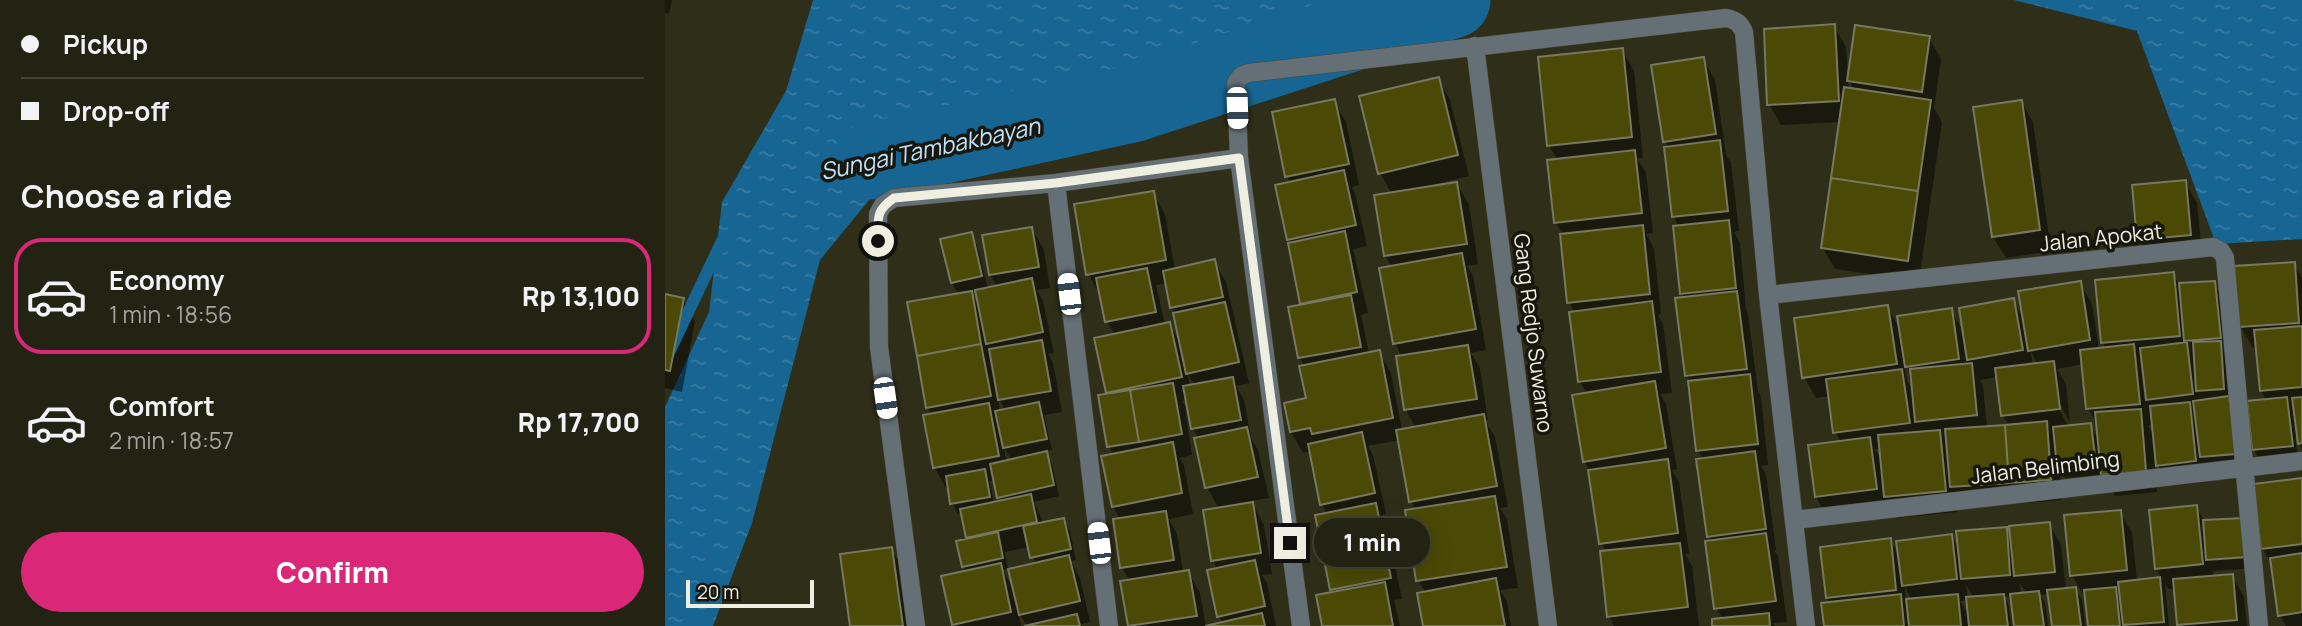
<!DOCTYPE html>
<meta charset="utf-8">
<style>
body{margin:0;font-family:Manrope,sans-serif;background:#2f2f21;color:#f1f3f6;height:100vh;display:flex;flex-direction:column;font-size:26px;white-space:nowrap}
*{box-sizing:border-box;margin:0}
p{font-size:23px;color:#a3a4a0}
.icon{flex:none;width:38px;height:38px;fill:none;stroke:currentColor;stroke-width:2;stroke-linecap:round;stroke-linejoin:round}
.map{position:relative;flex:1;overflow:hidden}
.details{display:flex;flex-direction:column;background:#232313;width:665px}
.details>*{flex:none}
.hud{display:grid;align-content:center;height:154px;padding:0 21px;background:#232313}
.scale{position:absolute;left:21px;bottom:18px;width:128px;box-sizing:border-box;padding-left:7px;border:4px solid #efefe1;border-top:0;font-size:19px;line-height:24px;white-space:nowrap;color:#efefe1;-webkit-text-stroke:5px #17170d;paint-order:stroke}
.end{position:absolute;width:32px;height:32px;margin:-16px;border:9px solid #efefe1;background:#111;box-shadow:0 0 0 4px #111}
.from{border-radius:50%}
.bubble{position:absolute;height:49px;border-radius:24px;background:#232313;box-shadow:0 7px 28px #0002,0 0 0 2px #404033;font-size:23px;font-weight:800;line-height:49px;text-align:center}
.car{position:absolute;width:21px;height:42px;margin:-21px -10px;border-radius:9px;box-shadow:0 0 5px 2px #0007;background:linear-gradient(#fff 24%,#345 0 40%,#fff 0 76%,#345 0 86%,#fff 0)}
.hud b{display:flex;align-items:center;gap:24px;height:66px;font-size:26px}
.hud b+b{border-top:2px solid #404033}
.hud i{width:18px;height:18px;background:#f1f3f6}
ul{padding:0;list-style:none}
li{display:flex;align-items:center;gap:21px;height:116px;margin:0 14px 10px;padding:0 7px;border:4px solid transparent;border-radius:28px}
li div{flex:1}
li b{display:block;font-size:26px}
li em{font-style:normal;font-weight:800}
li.current{border-color:#db2777}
li>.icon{width:63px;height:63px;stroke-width:1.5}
h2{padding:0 21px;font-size:32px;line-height:84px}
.action{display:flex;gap:14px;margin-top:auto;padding:14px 21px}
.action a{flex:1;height:80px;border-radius:42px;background:#db2777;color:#fff;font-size:28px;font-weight:800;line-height:80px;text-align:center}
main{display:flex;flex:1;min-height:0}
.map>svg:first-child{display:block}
.water{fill:url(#water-ripples)}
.shadow{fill:#0007;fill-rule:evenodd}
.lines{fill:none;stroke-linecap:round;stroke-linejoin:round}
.stream{stroke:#176593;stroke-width:12}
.river{stroke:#176593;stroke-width:77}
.building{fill:#4a4906;stroke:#77785f;stroke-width:2}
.minor-casing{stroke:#4a4a35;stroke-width:19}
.minor{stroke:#656f76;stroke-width:18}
.route{stroke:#efefe1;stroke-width:9}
.labels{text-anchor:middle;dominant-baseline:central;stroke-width:7;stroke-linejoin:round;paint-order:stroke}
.street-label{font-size:21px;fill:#efefe1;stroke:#17170d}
.water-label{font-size:23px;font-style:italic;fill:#bfe3fe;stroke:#17170d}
</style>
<main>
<section class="details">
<div class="hud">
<b><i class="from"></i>Pickup</b>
<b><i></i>Drop-off</b>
</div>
<h2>Choose a ride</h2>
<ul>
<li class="current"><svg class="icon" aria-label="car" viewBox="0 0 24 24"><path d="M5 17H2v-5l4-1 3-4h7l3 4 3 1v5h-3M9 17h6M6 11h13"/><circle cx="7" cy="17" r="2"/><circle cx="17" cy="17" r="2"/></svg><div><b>Economy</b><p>1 min · 18:56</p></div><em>Rp 13,100</em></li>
<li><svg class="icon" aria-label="car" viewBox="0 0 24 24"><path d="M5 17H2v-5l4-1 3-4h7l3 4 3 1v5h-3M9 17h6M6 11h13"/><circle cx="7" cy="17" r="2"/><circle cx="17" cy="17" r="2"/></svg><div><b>Comfort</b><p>2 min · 18:57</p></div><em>Rp 17,700</em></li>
</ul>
<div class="action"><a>Confirm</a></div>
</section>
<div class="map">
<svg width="1637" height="626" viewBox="0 0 1637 626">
<defs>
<pattern id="water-ripples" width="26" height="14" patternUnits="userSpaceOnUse" patternTransform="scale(1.75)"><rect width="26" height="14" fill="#176593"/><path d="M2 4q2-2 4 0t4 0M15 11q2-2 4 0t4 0" fill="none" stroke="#397ba2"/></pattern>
</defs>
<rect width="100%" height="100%" fill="#2f2f19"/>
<path class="water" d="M148 0H761L566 46 231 167 155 260 87 523 48 626H0V407L44 312 57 202 121 91Z
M1349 0H1637V239L1551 244 1472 31Z"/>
<path class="shadow" d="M0 0H7L4 14 0 13Z
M1169 26 1181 47 1183 78 1264 38 1276 59 1269 108 1277 122 1254 281 1170 269 1157 247 1175 122 1116 125 1104 104ZM1183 79 1190 91 1184 90Z
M957 50 969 71 978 158H972L981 173 988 233 981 234 989 248 996 314 993 315 998 324 1007 393 995 394 1001 404 1012 469 1007 470 1014 482 1024 553 1020 554 1027 566 1034 626H949L944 616 941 552 936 543 925 472 920 462 922 394 915 382 906 313H910L904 302 898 235 890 222 893 161 884 145Z
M1038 59 1050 80 1061 155 1066 163 1074 231 1069 232 1075 243 1081 309 1083 314 1093 391 1096 397 1103 465 1096 466 1101 474 1111 550H1109L1113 556 1122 622 1108 623 1110 626H1049L1058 619 1051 608 1038 459 1033 451 1025 381 1021 375 1020 299 1017 293 1014 227 1009 217 1004 148 1000 141Z
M773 79 785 100 804 176 767 185 768 187 792 184 804 205 813 264 802 266 808 276 821 350 806 353 815 368 823 420 820 421 830 437 843 507 835 508 842 519 853 588 835 590 842 601 846 626H760L761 593 753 580 751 510 746 501 735 440 703 446 708 455 721 514 716 515 722 526 737 599 729 600 735 626H658L670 594 667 589 662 514 657 504 646 451 638 453 626 432 621 404 643 400 640 367 635 358 625 308 638 306 627 244 624 239 625 183 622 177 609 113 669 101 681 122 694 185 687 187 690 193 702 246 688 249 703 313 696 315 704 354 714 352 726 373 737 430 751 428 741 410 733 358 737 357 730 343 727 267 720 256 727 194 715 173Z
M1356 101 1368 122 1386 251 1341 258 1328 237Z
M1520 182 1532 203 1537 255 1486 260 1474 239Z
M488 193 500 214 510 270 549 261 561 282 584 383 571 386 579 400 586 438 593 450 604 498 586 501 599 525 607 574 597 575 602 583 611 626H547L558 623 554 616 553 570 548 560 554 509 542 487 534 439 528 429 522 399 517 401 520 406 527 455 514 458 519 465 528 514 504 519 512 534 518 572H523L535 593 541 626H464L457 583 465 581 457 568 456 520 448 507 438 457 449 455 444 447V395L431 339 450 335 442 322 435 295 423 274ZM502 283 507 307 511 314 515 343 504 324H500L491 285ZM523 376H524L530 386 525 387Z
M367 229 379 250 385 288 372 290 378 301 389 353 383 354 388 363 397 412 379 415 387 450 380 451 387 464 394 496 369 502 379 524 398 520 405 531 411 560 406 561 415 578 425 622 416 624 417 626H362L353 611 356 626H289L302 573 299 567 304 540 297 513 293 514 287 503 285 488H281L269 467 267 415 263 408 294 295 287 283 278 240 306 234 312 245 323 289 333 287 325 275 319 236ZM312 289 316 308 315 309 305 291ZM333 398 341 411 335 412ZM339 449H340L347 461 342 462ZM330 480 337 502 329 504 325 481ZM364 547 371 564 348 588 338 570 343 569 340 552Z
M1629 264 1637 278V448L1630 436 1633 457 1595 461 1589 450 1584 403 1602 401 1596 391 1592 347 1588 348 1576 327Z
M1508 274 1515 285 1549 283 1561 304 1582 474 1549 478 1540 462 1542 482 1505 486 1489 459 1492 492 1450 496 1438 475 1400 478 1395 469 1397 500 1299 508 1290 493 1292 512 1233 518 1222 498 1223 510 1163 518 1151 497 1145 446 1176 442 1170 432 1165 396 1151 398 1139 377 1222 307 1236 331 1286 310 1299 333 1348 300 1359 320 1415 283 1427 304 1434 350 1441 349 1438 343ZM1366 352 1373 365 1368 366ZM1239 362 1247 375 1249 392 1242 381ZM1418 364 1423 408 1433 426 1435 442 1425 425 1404 427 1390 402 1393 400 1405 423 1401 384 1392 369ZM1333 377 1338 416 1344 426 1322 427 1318 386 1315 380ZM1489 424 1490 437 1483 425ZM1382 442H1385L1389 488H1385ZM1210 449H1216L1217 461Z
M0 296 18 300 30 321 17 392 0 388Z
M1637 480V626H1621L1615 615 1608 566 1598 549 1590 486Z
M1531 507 1540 522 1578 520 1587 568 1548 571V577L1567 576 1579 597 1582 626H1514L1510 589H1503L1500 583 1504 626H1460L1458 623 1459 626H1425L1422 596H1419L1407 575 1455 512 1467 533 1472 581 1497 579 1491 568Z
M1384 524 1396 545 1401 590 1410 589 1417 600 1420 626H1388L1385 594 1375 595 1380 603 1383 626H1351L1347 596 1339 597 1344 606 1346 626H1161L1166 604 1162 598 1225 540 1235 558 1286 535 1295 551 1341 529 1347 539ZM1355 583 1362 594 1356 595ZM1301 585 1309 598 1303 599ZM1240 587 1247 600 1241 601ZM1303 600 1305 618 1295 601Z
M226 549 239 570 246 626H187Z"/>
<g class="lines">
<path class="stream" d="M0 361 57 241"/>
<path class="river" d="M206 161 467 104 787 0"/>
</g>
<path class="building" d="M1170 24 1174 101 1102 105 1099 29Z
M1190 25 1265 36 1257 92 1182 81Z
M958 48 967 137 882 146 873 57Z
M1039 57 1051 134 998 142 986 65Z
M774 77 793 155 713 174 694 96Z
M1179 87 1266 100 1253 191 1166 178Z
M670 99 684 164 620 177 607 112Z
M1357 100 1375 230 1327 237 1308 107Z
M1055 140 1063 211 1007 217 999 147Z
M970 150 977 213 889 223 882 160Z
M679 170 691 225 622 240 610 185Z
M1166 178 1253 191 1243 261 1156 248Z
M1521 180 1526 235 1472 240 1467 185Z
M792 182 802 244 719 256 709 195Z
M489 191 501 260 421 275 409 204Z
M1064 220 1071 288 1015 294 1008 226Z
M978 225 985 294 902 303 895 234Z
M367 227 374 267 324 275 317 235Z
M680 231 692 292 635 304 623 243Z
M307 232 317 276 286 283 275 239Z
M797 253 811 329 728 344 714 268Z
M550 259 558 297 505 308 498 271Z
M1630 262 1634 323 1574 327 1569 266Z
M482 268 491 312 440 322 431 278Z
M1509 272 1515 336 1436 343 1430 280Z
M367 278 378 332 321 344 310 290Z
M1416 281 1425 340 1363 351 1353 291Z
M1550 281 1556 338 1519 341 1514 283Z
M307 291 316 344 252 356 242 302Z
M1072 291 1082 369 1020 376 1010 298Z
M0 294 19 298 5 371 0 370Z
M686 295 696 347 633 358 623 307Z
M1349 298 1358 350 1302 360 1294 308Z
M987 301 996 372 913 382 904 312Z
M560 302 574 362 521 374 508 313Z
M1223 305 1232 364 1137 378 1129 318Z
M1287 308 1294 359 1240 367 1232 316Z
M505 322 517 377 441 393 429 338Z
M1637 326V387L1595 391 1589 330Z
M377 340 386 391 333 400 324 349Z
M1556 341 1559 389 1531 391 1528 342Z
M1522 342 1528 394 1481 400 1475 348Z
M316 344 326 396 261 408 252 356Z
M1469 344 1475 404 1421 409 1415 350Z
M803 345 812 399 739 410 731 356Z
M715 350 728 418 647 434 645 428 625 432 619 403 641 398 634 366Z
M1389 361 1395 409 1336 416 1330 368Z
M1307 363 1312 415 1250 422 1245 369Z
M1237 369 1245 423 1168 433 1161 379Z
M1085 374 1093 444 1031 451 1023 381Z
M568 377 576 420 526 429 518 386Z
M990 381 1001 448 918 462 907 395Z
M508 383 517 434 474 442 465 390Z
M465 390 474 442 442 447 433 395Z
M1564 396 1571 454 1535 457 1528 401Z
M1622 397 1628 446 1587 450 1582 401Z
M1637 397V443L1633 444 1627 398Z
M374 402 382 439 338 448 330 411Z
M1525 402 1531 461 1491 466 1485 406Z
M324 403 334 456 268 468 258 415Z
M1476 409 1481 471 1436 475 1430 412Z
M819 414 832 486 744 502 731 430Z
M1382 421 1386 480 1344 483 1340 425Z
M1426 423 1431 464 1392 468 1388 427Z
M1340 425 1344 483 1285 487 1280 429Z
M582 427 593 477 540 488 529 438Z
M1275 430 1281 491 1219 497 1213 435Z
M697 432 710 493 655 505 643 444Z
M1205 437 1212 489 1150 497 1143 445Z
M508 442 517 493 447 507 436 456Z
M382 451 389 485 332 498 325 464Z
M1090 451 1101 529 1042 537 1031 459Z
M1003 459 1013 533 934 544 923 470Z
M320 469 325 497 285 504 281 476Z
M1637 478V544L1596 549 1588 484Z
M366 494 372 522 301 538 295 509Z
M830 496 842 567 751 581 740 510Z
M588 502 596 553 546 561 538 510Z
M711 503 726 578 665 590 650 515Z
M1532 505 1538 564 1490 569 1484 510Z
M1456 510 1462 570 1405 576 1399 515Z
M501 511 509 560 455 568 448 519Z
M399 518 406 549 365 558 358 526Z
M1579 518 1582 557 1541 560 1538 520Z
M1385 522 1390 572 1349 576 1344 526Z
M1342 527 1345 575 1296 579 1291 531Z
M333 532 338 558 297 567 291 541Z
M1101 533 1111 601 1049 609 1040 541Z
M1287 534 1292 579 1237 586 1231 541Z
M1226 538 1231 590 1161 598 1155 547Z
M1015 543 1023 607 942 617 935 551Z
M227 547 238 626H185L175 554Z
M1637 553V612L1613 616 1605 558Z
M404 555 415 601 354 615 343 569Z
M590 560 600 606 552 617 542 570Z
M336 563 346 612 287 625 276 576Z
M524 570 532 616 463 626 455 581Z
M1568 574 1572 620 1512 625 1508 579Z
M1495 577 1499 622 1458 625 1453 582Z
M831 578 840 626H758L752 593Z
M720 582 728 626H657L651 595Z
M1411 587 1416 626H1387L1382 590Z
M1451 587 1455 626H1423L1419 590Z
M1374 591 1379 626H1349L1345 594Z
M1236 594 1239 626H1159L1156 603Z
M1293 594 1296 626H1244L1241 599Z
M1339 594 1343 626H1304L1301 597Z
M597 613 600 626H540Z
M1104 613 1105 626H1047V619Z
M412 614 415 626H359Z"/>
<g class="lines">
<g class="minor-casing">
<path id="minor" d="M810 46 883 626
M574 158 636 626
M391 183 444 626
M1103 295 1548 247 1556 251 1560 258 1594 626
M1129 520 1637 461
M251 626 214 347 213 214 218 205 229 198 391 183 574 158 571 83 576 76 583 73 1061 18C1071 20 1075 23 1079 32L1103 295 1141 626"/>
</g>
<use href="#minor" class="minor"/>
</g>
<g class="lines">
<path class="route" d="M213 241C213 219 210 211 229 198L391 183 574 158 625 543"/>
</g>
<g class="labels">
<g class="street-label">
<text transform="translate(1436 237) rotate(-6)">Jalan Apokat</text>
<text transform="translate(869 333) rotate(83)">Gang Redjo Suwarno</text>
<text transform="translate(1380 467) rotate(-7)">Jalan Belimbing</text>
</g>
<g class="water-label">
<text transform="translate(265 148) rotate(-12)">Sungai Tambakbayan</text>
</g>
</g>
</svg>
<div class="scale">20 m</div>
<i class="end from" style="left:213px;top:241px"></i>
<i class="end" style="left:625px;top:543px"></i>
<div class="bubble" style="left:649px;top:518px;width:116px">1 min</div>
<i class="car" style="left:572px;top:108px;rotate:178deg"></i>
<i class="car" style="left:404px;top:294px;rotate:353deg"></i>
<i class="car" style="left:220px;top:398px;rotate:172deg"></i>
<i class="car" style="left:434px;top:543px;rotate:353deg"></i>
</div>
</main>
